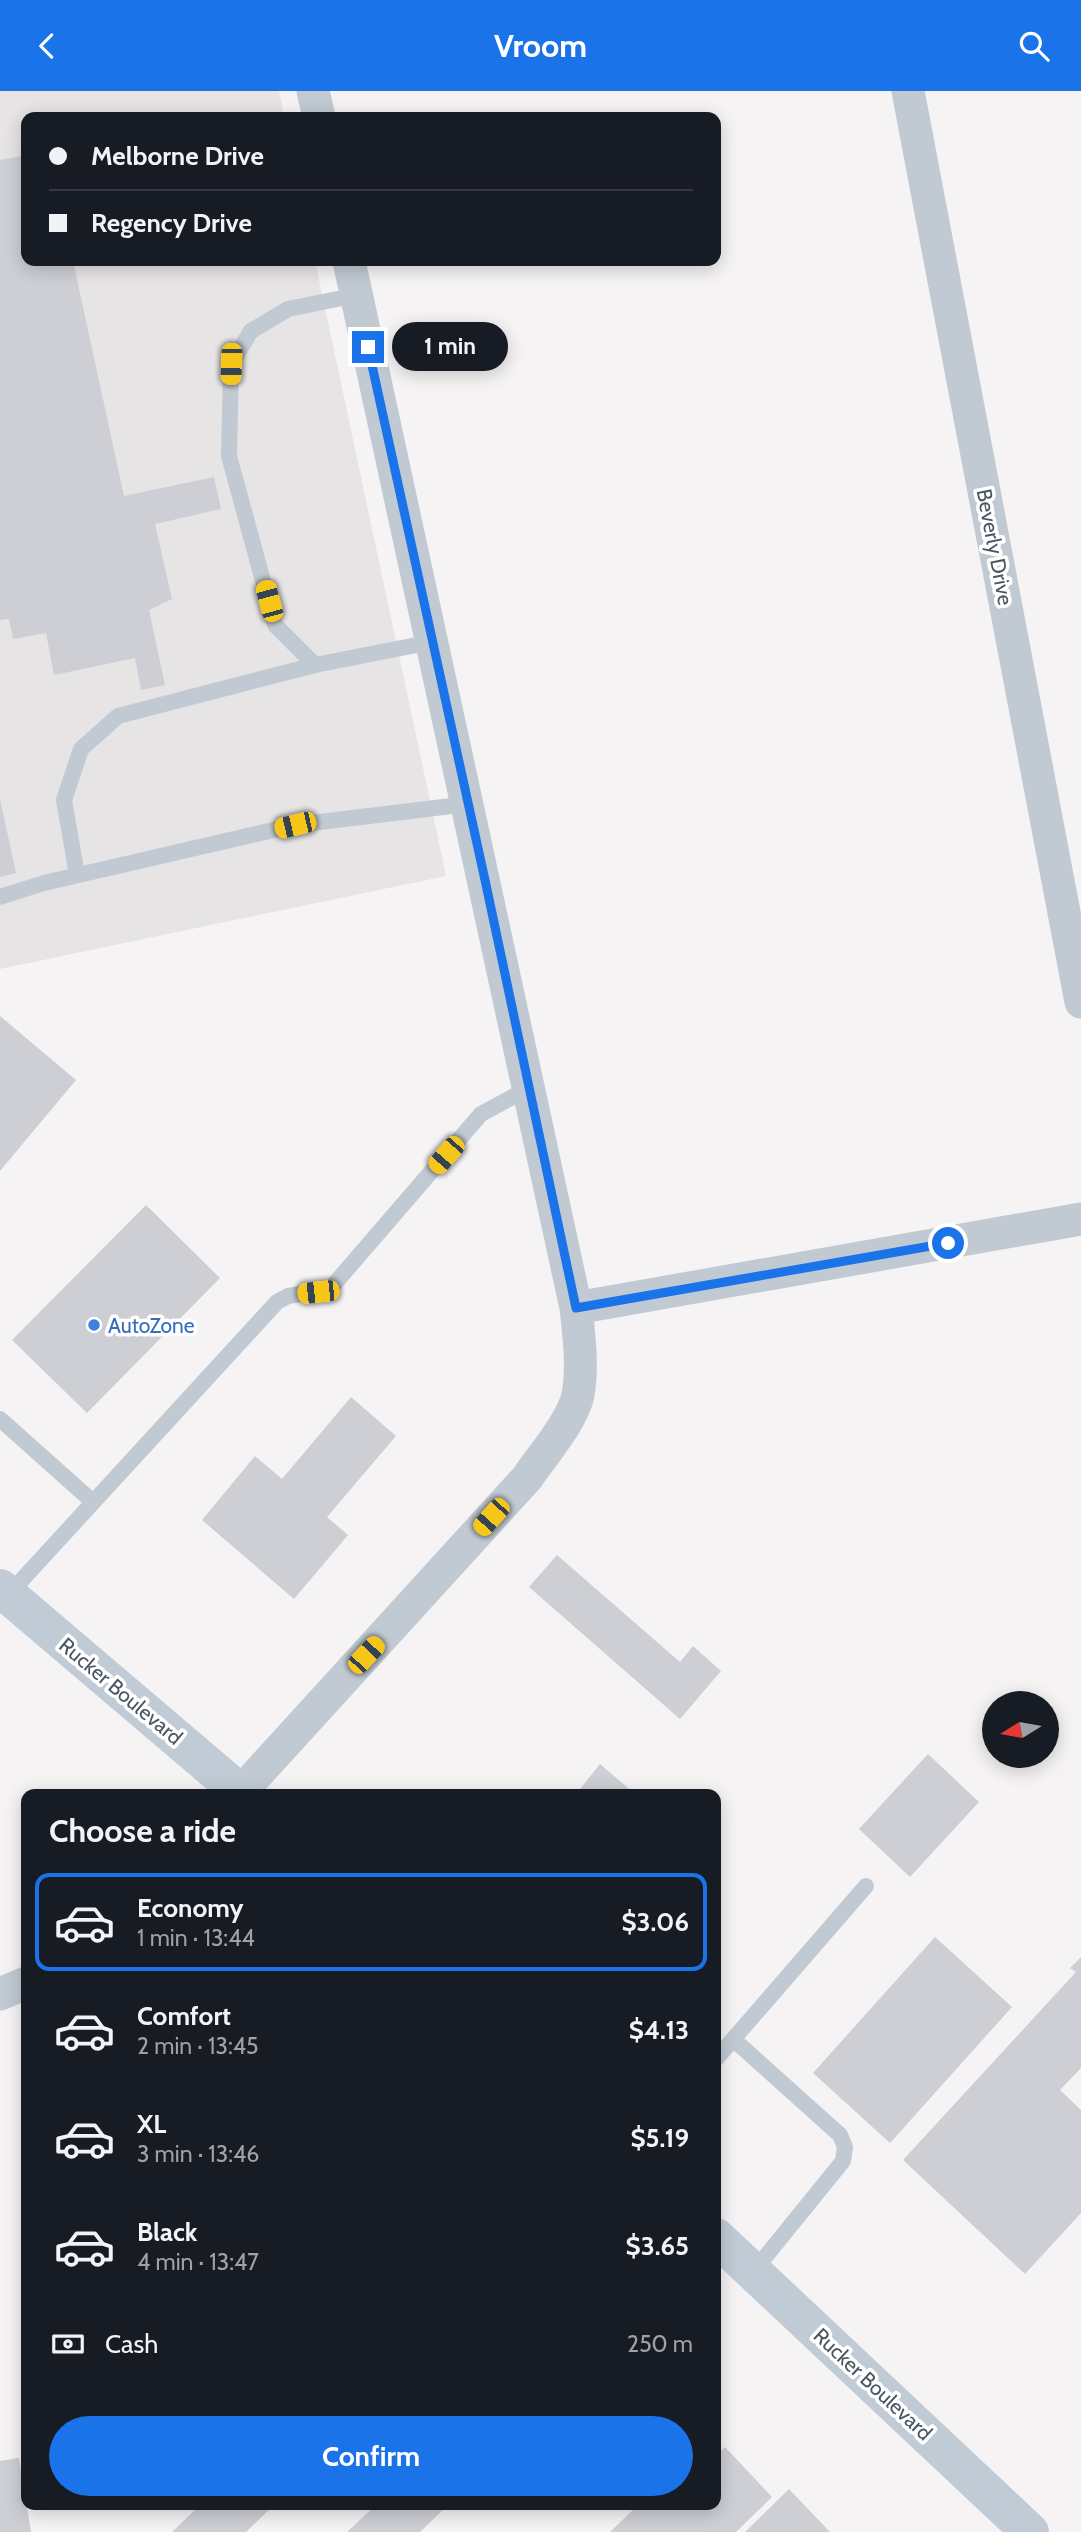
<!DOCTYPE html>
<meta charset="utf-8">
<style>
body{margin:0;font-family:Cabin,sans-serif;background:#20242c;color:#f1f3f6;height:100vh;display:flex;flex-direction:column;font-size:26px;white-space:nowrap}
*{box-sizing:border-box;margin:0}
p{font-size:23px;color:#9ea1a6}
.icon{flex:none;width:38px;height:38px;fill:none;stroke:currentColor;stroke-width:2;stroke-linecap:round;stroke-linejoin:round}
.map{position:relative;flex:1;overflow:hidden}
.panel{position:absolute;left:21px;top:1698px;width:700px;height:721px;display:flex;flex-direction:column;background:#171b24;border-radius:14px;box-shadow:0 4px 18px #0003}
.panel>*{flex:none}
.banner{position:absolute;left:21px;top:21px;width:700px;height:154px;border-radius:14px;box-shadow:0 4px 18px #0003;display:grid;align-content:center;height:154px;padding:0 28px;background:#171b24}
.needle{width:46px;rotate:259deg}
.buttons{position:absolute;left:982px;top:1600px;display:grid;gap:14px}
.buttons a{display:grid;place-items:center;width:77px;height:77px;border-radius:50%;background:#171b24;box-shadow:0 4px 18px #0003;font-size:35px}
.end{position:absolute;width:32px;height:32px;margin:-16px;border:9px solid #1a73e8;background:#fff;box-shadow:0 0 0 4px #fff}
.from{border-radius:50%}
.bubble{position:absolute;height:49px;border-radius:24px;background:#171b24;box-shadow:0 4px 18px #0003;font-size:23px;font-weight:700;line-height:49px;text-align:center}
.car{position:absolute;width:21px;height:42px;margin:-21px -10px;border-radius:9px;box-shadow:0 0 5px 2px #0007;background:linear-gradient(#f5c518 24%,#345 0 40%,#f5c518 0 76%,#345 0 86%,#f5c518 0)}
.banner b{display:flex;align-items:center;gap:24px;height:66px;font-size:26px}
.banner b+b{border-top:2px solid #363941}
.banner i{width:18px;height:18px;background:#f1f3f6}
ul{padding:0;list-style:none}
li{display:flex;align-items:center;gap:21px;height:98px;margin:0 14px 10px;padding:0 14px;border:4px solid transparent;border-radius:14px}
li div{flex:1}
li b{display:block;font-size:26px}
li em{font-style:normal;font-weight:700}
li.active{border-color:#1a73e8}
li>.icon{width:63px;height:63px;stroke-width:1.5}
h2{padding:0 28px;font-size:32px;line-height:84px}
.pay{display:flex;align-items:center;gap:18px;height:77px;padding:0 28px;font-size:26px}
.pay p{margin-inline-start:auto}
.action{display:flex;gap:14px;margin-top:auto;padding:14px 28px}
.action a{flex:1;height:80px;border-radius:42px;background:#1a73e8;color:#fff;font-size:28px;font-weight:700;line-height:80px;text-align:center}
header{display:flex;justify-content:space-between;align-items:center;height:91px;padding:0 28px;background:#1a73e8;color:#fff;font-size:32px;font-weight:700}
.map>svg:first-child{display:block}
.education{fill:#e6e4e5}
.building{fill:#cdcfd5}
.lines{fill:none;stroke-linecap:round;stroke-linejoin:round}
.service{stroke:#c1cad2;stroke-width:16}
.minor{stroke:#c1cad2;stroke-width:33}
.secondary{stroke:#c1cbd6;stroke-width:38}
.route{stroke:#1a73e8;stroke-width:9}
.shop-dot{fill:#3f7fe0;stroke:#fff;stroke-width:2.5}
.labels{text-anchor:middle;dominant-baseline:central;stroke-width:7;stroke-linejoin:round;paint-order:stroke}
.street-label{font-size:21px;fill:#4a5661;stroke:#fff}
.shop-label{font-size:21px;fill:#366cbe;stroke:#fff;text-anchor:start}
</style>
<header><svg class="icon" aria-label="back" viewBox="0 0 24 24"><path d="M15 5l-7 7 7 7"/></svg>Vroom<svg class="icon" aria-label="search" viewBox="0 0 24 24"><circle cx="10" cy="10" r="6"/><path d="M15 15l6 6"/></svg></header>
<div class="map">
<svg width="1081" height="2441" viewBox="0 0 1081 2441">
<rect width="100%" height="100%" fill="#f5f3f3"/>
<path class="education" d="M0 0H279L284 26H26V170H315L446 785 0 878Z"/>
<path class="building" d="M26 64V170H73L124 405 214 386 221 418 155 433 172 508 149 519 165 594 141 599 135 567 54 584 46 542 13 548 9 528 0 529V69Z
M0 708 16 782 0 786Z
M0 925 76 989 0 1080Z
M146 1114 220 1187 87 1322 12 1249Z
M351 1306 396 1345 327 1426 348 1444 294 1508 202 1429 255 1365 282 1388Z
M557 1464 680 1571 693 1555 721 1580 680 1628 529 1496Z
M928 1663 979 1711 910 1786 859 1738Z
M600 1673 635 1703H576Z
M935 1846 1012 1916 890 2052 813 1982Z
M1081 1866V1977L1060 1999 1081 2019V2122L1025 2183 903 2069 1076 1881 1070 1877Z
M725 2356 772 2406 736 2441H610L639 2413H716V2365Z
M19 2367 31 2441H0V2370Z
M789 2398 830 2441H745Z
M201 2413H275L246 2441H172Z
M377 2413H449L420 2441H347Z"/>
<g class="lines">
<path class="service" d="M357 204 288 218 251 240 231 273 229 365 275 534 315 574 432 551
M77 784 64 709 81 658 118 625 315 574
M0 806 44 792 295 734 468 713
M0 1328 93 1411
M8 1504 277 1211 288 1205 330 1198 481 1023 529 997
M733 1948 840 2044 845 2056 843 2070 753 2181
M716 1968 866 1795"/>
<path class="minor" d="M313 0 319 26
M908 0 1081 911
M576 1217 1081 1128
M239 1703 527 1387C542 1365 573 1329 578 1304 583 1275 579 1245 576 1217L349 170
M0 1903 26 1892"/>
<path class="secondary" d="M0 1497 242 1703
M716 2146 1030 2441"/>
</g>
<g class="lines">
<path class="route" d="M368 256 485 789 576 1217 948 1152"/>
</g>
<circle class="shop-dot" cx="94" cy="1234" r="7"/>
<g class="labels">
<g class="street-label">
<text transform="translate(995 456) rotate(79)">Beverly Drive</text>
<text transform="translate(121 1600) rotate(40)">Rucker Boulevard</text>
<text transform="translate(873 2293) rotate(43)">Rucker Boulevard</text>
</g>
<g class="shop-label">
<text x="108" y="1234">AutoZone</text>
</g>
</g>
</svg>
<div class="buttons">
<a><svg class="needle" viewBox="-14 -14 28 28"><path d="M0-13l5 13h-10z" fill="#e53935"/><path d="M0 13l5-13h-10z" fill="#9ea1a6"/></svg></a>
</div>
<i class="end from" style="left:948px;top:1152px"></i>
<i class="end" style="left:368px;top:256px"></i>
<div class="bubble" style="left:392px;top:231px;width:116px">1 min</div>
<i class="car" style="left:231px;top:273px;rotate:182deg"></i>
<i class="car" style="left:269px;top:510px;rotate:345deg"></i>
<i class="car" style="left:295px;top:734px;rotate:257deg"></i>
<i class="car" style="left:446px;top:1064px;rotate:221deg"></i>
<i class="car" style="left:318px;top:1201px;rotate:264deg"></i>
<i class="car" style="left:491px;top:1426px;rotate:222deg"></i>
<i class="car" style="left:366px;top:1564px;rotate:43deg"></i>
<div class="banner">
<b><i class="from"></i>Melborne Drive</b>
<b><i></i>Regency Drive</b>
</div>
<section class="panel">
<h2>Choose a ride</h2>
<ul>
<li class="active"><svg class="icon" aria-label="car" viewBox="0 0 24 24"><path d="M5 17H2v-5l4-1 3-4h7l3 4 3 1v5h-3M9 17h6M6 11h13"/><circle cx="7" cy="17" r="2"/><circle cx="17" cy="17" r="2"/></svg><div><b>Economy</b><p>1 min · 13:44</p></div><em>$3.06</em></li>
<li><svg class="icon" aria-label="car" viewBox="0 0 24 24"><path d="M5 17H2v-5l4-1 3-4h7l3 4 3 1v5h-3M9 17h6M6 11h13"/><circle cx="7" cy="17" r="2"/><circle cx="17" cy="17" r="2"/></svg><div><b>Comfort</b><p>2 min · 13:45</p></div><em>$4.13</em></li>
<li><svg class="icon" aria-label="car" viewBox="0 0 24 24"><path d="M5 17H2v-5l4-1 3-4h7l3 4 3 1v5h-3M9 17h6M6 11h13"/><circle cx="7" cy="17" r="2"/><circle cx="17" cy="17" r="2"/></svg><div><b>XL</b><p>3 min · 13:46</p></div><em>$5.19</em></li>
<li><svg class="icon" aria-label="car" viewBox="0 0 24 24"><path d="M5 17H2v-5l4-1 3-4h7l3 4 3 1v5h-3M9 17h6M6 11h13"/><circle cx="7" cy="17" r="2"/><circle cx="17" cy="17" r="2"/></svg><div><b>Black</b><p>4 min · 13:47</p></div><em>$3.65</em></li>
</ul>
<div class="pay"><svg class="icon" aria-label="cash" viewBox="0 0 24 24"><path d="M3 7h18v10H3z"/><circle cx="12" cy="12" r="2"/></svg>Cash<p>250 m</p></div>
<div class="action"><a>Confirm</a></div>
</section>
</div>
